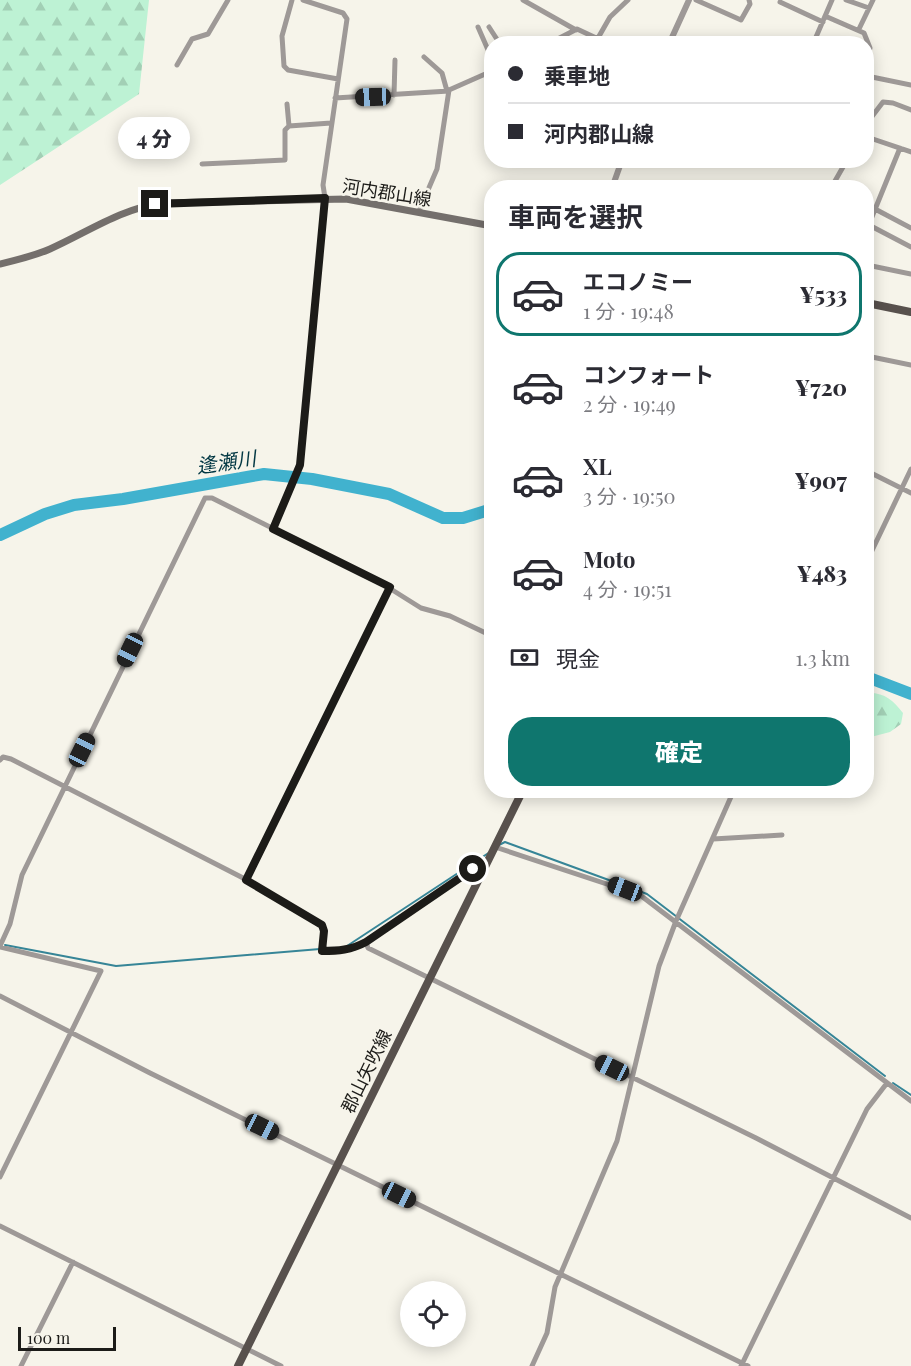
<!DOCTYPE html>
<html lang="ja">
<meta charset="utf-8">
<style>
body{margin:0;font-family:"Playfair Display","Noto Sans JP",serif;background:#f2f2f3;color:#2b2b33;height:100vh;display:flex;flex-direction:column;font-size:22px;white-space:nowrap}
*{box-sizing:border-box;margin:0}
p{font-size:20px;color:#7c7c81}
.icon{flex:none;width:33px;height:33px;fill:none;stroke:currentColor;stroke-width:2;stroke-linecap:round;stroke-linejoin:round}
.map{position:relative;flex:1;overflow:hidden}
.panel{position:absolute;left:484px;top:180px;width:390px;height:618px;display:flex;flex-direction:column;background:#fff;border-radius:24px;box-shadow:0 3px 15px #0003}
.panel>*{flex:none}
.banner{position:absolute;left:484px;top:36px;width:390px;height:132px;border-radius:24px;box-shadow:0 3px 15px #0003;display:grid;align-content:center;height:132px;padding:0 24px;background:#fff}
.controls{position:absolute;left:400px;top:1281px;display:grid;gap:12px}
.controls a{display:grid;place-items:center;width:66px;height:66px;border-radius:50%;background:#fff;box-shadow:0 3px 15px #0003;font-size:30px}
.scale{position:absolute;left:18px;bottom:15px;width:98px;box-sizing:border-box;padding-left:6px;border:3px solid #1c1b18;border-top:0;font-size:16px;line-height:21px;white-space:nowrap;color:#1c1b18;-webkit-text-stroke:4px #f6f4ea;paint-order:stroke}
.end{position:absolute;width:27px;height:27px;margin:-14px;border:8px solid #1c1b18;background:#fff;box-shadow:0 0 0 3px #fff}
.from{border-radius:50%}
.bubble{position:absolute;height:42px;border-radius:21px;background:#fff;box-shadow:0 3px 15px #0003;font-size:20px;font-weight:800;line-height:42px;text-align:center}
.car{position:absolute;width:18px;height:36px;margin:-18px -9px;border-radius:8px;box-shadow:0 0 4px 2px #0007;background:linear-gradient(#222 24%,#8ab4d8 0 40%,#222 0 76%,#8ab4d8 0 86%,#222 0)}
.banner b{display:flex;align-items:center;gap:21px;height:57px;font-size:22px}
.banner b+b{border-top:2px solid #e1e1e2}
.banner i{width:15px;height:15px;background:#2b2b33}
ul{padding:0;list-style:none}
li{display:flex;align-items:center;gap:18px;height:84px;margin:0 12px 9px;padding:0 12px;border:3px solid transparent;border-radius:24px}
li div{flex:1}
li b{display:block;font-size:22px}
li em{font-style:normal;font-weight:800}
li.on{border-color:#0f766e}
li>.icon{width:54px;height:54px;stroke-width:1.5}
h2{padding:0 24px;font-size:27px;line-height:72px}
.pay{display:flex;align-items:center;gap:15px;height:66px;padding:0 24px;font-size:22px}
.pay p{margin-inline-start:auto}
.button{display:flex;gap:12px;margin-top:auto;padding:12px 24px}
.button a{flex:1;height:69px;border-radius:24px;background:#0f766e;color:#fff;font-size:24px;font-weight:800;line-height:69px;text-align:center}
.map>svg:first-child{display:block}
.forest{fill:url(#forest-firs)}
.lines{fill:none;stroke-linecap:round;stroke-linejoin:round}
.stream{stroke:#368597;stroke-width:2}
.river{stroke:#41b2ce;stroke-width:12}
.minor{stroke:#9e9997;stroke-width:5}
.tertiary{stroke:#9e9997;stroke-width:6}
.secondary{stroke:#746f6c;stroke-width:7}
.primary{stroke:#58514d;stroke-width:8}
.route{stroke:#1c1b18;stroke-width:8}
.labels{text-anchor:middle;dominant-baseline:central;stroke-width:5;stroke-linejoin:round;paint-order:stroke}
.street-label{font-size:18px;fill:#1c1b18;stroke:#f6f4ea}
.water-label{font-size:20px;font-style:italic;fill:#033844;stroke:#f6f4ea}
</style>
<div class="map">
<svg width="911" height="1366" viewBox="0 0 911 1366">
<defs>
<pattern id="forest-firs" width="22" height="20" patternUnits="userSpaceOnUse" patternTransform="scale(1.5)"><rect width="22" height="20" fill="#bdf2d4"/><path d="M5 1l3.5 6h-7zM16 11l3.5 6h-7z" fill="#a2cfb5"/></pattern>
</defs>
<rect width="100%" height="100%" fill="#f6f4ea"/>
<path class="forest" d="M0 0H149L139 94 0 185Z
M867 693C884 692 893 700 903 713L901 724 890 732 867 738Z"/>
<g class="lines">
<path class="stream" d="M499 845 505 842 647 894 885 1076
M5 945 116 966 320 949
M347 946 490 852
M893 1083 911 1095"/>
<path class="river" d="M0 535 45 514 74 505 123 499 264 474 312 479 389 494 443 518H463L492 509
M867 677 911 694"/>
<path class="minor" d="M292 0 282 36 284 66 288 70 338 79
M523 0 576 30
M696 0 741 20 750 4 749 0
M846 0 869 8
M780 2 823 22
M825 16 864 33 870 48 867 60
M478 27 492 59
M489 27 500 44
M859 29 873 0
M598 38 610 17 628 0
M548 44 577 29 609 44
M813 44 832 0
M424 57 442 73 447 91
M177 65 192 39 208 34 228 0
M867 76 911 85
M394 95 395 60
M335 98 449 91
M287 104 289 126 331 123
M867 123 883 102 893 103 911 110
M867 137 911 152
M202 164 285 160V130L289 126
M831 188 847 160
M875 209 911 228
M419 211 437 169 449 90 492 71
M869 225 911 247
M867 229 900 148
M867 265 911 274
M867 356 911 365
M867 471 911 493
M273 529 300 465 325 198 323 185 347 19 343 13 303 0
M867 561 911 469
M0 760 3 757 11 759 247 880 322 925 324 931 322 951 355 948 473 869 487 863
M713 839 782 835
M495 847 640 895 911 1101
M247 880 390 587
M366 942 368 948 756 1138 911 1218
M0 946 10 924 22 875 205 498H212L378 581 421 608 450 616 492 636
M0 947 101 971 0 1177
M0 996 150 1073 748 1366
M0 1226 281 1366
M21 1366 73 1262
M532 1366 547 1333 555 1287 617 1141 659 966 676 921 734 790
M741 1366 867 1109 887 1083"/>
<path class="tertiary" d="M669 44 689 0
M612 188 622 160"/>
<path class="secondary" d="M0 264C17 260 34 256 50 249 88 232 120 209 162 203L346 199 492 226"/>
<path class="primary" d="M867 303 911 312
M238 1366 523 790"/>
</g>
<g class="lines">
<path class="route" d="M155 204 325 198 300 465 273 529 390 587 246 880 322 925 324 931 322 951C338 951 351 950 366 942L473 869"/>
</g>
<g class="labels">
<g class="street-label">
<text transform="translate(387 192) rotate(9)">河内郡山線</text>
<text transform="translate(366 1071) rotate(-64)">郡山矢吹線</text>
</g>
<g class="water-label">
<text transform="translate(226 461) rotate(-8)">逢瀬川</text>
</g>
</g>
</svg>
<div class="controls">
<a><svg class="icon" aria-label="locate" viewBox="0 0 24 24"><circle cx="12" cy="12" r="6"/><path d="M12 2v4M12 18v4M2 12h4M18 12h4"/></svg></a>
</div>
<div class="scale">100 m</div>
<i class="end from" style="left:473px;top:869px"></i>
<i class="end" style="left:155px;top:204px"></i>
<div class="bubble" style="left:118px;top:117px;width:72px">4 分</div>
<i class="car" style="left:373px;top:97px;rotate:268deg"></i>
<i class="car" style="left:130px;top:650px;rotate:206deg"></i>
<i class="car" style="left:82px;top:750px;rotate:26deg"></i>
<i class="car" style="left:625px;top:889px;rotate:291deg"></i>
<i class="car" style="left:612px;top:1068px;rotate:296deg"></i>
<i class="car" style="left:262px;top:1127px;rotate:116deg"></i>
<i class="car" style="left:399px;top:1195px;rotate:116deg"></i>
<div class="banner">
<b><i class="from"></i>乗車地</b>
<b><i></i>河内郡山線</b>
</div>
<section class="panel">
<h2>車両を選択</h2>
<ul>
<li class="on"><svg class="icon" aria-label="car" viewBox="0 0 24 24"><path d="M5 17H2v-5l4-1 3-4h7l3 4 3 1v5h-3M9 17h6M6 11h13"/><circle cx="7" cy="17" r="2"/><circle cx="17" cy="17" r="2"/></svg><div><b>エコノミー</b><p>1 分 · 19:48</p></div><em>¥533</em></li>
<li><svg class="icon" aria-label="car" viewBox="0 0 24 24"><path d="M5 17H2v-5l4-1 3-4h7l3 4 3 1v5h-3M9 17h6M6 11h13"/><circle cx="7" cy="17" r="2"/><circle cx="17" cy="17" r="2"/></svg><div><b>コンフォート</b><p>2 分 · 19:49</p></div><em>¥720</em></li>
<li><svg class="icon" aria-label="car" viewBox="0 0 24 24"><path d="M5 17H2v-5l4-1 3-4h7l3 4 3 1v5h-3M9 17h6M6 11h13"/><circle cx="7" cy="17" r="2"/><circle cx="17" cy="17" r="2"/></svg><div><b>XL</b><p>3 分 · 19:50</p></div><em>¥907</em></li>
<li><svg class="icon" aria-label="car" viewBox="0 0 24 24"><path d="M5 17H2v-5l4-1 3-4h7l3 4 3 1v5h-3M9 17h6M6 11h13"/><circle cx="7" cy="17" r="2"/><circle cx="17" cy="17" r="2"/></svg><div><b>Moto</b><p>4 分 · 19:51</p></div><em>¥483</em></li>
</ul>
<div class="pay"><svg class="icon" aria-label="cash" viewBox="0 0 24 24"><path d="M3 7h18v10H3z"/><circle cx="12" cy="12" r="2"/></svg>現金<p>1.3 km</p></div>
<div class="button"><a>確定</a></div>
</section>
</div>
